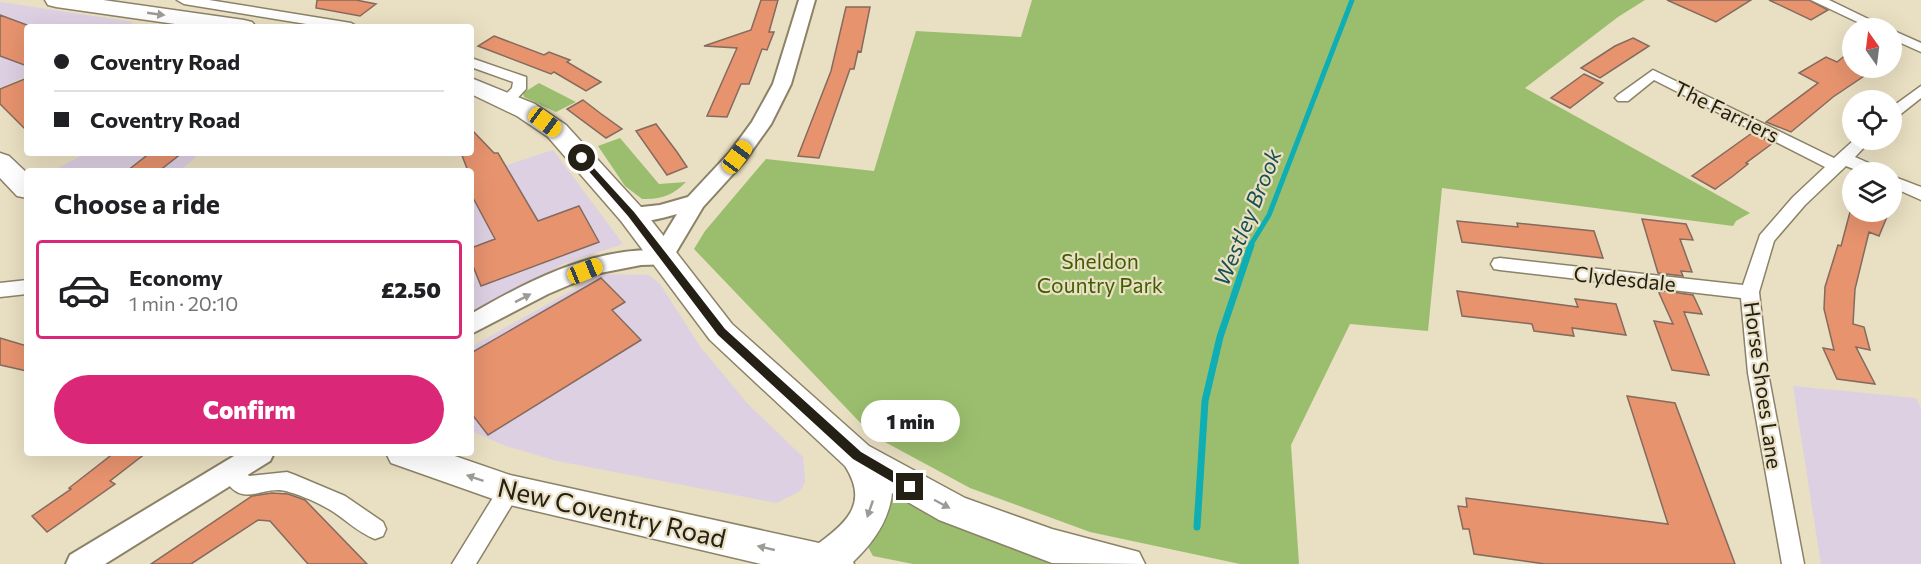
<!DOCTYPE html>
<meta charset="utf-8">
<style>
body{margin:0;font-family:Commissioner,sans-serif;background:#f2f2f2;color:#202124;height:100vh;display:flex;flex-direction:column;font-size:22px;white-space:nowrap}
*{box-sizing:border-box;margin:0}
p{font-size:20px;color:#757577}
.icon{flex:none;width:33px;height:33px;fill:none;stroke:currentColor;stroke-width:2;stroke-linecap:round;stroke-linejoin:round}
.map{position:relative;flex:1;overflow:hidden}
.sheet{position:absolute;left:24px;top:168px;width:450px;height:288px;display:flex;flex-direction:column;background:#fff;border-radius:6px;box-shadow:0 6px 24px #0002}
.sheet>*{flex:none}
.hud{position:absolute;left:24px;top:24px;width:450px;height:132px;border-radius:6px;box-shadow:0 6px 24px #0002;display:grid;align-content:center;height:132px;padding:0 30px;background:#fff}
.needle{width:39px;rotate:346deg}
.tools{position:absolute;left:1842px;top:18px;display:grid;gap:12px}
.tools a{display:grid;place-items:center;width:60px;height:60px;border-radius:50%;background:#fff;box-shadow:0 6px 24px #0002;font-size:30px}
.end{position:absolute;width:27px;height:27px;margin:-14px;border:8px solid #242016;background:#fff;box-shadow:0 0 0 3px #fff}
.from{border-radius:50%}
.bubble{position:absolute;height:42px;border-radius:21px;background:#fff;box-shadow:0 6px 24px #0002;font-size:20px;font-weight:800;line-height:42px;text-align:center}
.car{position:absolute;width:18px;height:36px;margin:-18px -9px;border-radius:8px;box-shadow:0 0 4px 2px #0007;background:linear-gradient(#f5c518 24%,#345 0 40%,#f5c518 0 76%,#345 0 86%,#f5c518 0)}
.hud b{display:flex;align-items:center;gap:21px;height:57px;font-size:22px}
.hud b+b{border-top:2px solid #e0e0e0}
.hud i{width:15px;height:15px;background:#202124}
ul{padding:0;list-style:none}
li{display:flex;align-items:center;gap:18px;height:99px;margin:0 12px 9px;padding:0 18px;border:3px solid transparent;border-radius:6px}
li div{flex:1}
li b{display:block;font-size:22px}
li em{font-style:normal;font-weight:800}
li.on{border-color:#db2777}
li>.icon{width:54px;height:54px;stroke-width:1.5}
h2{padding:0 30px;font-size:27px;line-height:72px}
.primary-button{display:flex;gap:12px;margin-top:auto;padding:12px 30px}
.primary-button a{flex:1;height:69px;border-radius:36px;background:#db2777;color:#fff;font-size:24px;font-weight:800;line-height:69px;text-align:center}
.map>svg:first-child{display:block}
.commercial{fill:#ddd0e3}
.green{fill:#9bbe6e}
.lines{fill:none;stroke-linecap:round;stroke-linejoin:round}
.stream-far1{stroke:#0eaeb4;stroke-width:5}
.stream{stroke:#0eaeb4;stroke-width:7}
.building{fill:#e7936e;stroke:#856a5e;stroke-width:1.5}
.minor-casing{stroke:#8b8268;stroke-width:3}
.tertiary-casing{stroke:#8b8268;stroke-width:4}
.trunk-casing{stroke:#8b8268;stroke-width:3}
.minor{fill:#fff;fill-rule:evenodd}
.tertiary{fill:#fff;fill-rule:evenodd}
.trunk{fill:#fff;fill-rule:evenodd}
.oneway{fill:#9c9b96}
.route{fill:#242016}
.labels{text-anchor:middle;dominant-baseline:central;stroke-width:4.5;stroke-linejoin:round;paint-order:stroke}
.street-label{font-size:21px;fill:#242016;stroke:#e9dfc2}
.park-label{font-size:21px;fill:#405e00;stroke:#e9dfc2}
.water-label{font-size:22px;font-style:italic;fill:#175053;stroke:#e9dfc2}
.near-street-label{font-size:26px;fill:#242016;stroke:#e9dfc2}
</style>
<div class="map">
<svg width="1921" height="564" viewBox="0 0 1921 564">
<rect width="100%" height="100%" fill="#e9dfc2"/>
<path class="commercial" d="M0 2 133 22 128 27H27V76L0 88Z
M553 150 623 244 565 263 471 316V177Z
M86 153H200L180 171 55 170Z
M601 274 649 275 660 284 701 348 747 403 803 457 805 482 800 491 777 503 557 461 506 446 471 431V347Z
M1793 386 1916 398 1921 408V564H1821Z"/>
<path class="green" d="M1032 0H1645L1618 17 1525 88 1750 213 1736 221 1733 226 1442 188 1428 331 1350 324 1291 445 1299 564H1240L1090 532 970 488 872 435 694 249 705 231 766 159 874 171 916 31 1021 37Z
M539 83 576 102 556 112 524 97 523 93Z
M620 138 659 184 686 182C673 195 661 200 642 199L625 186 598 146Z
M901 497 1028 555 1062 564H913L873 556 868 547 890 500Z"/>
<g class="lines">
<path class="stream-far1" d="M1250 246 1269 215 1352 0"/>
<path class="stream" d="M1197 527 1205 401 1220 337 1251 245"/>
</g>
<path class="building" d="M317 0H356L376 4 360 16 316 8Z
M761 0H778L769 32H774L767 50 762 49 749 84H741L727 117 707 116 737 48 704 46 751 30Z
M1667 0H1751L1716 22Z
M1769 0H1809L1828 10 1811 20Z
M846 7H870L861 52 858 51 854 69H850L819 158 798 156 831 71Z
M0 15 27 25V66L0 56Z
M494 36 544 55 549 52 570 60 567 62 601 82 586 91 554 72 551 74 478 46Z
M1633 38 1649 46 1600 78 1581 68 1615 46Z
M1852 50V68H1876L1833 97 1791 132 1766 122 1818 83 1799 73 1826 57 1837 62Z
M1584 74 1603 83 1570 108 1551 98Z
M27 78V131L0 104V89Z
M583 100 600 113 622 129 606 138 567 109Z
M656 124 677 152 687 167 667 175 636 131Z
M471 129 494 153H498L538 221 579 206 599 242 481 286 471 261V248L495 239 471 194V171H468L461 153H471Z
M1752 133 1773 143 1746 163 1748 164 1733 176 1715 189 1692 176Z
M150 153H182L159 171H127Z
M1850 212H1889L1879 236 1869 232 1855 289 1853 324 1864 327 1870 350 1856 347 1875 384 1837 379 1823 348 1834 350 1824 309 1825 287 1838 245 1841 246Z
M1642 219 1686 224 1693 240 1680 239 1692 272 1681 271 1683 276 1658 273Z
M1457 221 1518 227 1517 223 1594 231 1603 258 1462 242Z
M601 278 625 302 612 310 641 340 488 435 471 413V353Z
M1457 291 1578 307 1575 299 1616 304 1626 335 1572 328 1574 336 1534 331 1532 324 1462 316Z
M1665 291 1693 295 1702 314 1684 312 1709 375 1672 370 1654 321 1673 324 1659 293Z
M0 338 27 346V371L0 365Z
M1627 396 1675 403 1735 564H1545L1474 554 1469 529H1463L1458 506 1467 507 1466 498 1668 524Z
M114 453H146L110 481 115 484 47 532 32 516 71 489 69 488Z
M272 493 288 494 305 500 367 564H308L270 521 258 520 191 564H151L252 496Z"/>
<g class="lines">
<g class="minor-casing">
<path id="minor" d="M177 0H209L351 23 358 27H325L184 4Z
M1811 0H1829L1887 28H1870Z
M1892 30 1921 43V52L1892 39Z
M471 58 526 77V89L512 104H502L499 101 512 88 513 82 471 67Z
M1653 70 1834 158 1854 140H1871L1855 157 1880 168 1882 172H1861L1846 166 1805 205 1774 241 1759 292 1768 373 1804 564H1782L1748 373 1741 298 1500 270 1494 269 1491 264 1494 259 1500 258 1743 285 1760 235 1793 197 1825 167 1654 80 1628 101H1618L1615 98 1618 95Z
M1921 86V98L1897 117 1892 119V107Z
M1892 176 1921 187V200L1892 187Z
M27 280V294L0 297V283Z
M231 462 238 465 249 476 287 472 295 475 345 496 383 522 386 529 383 536 375 539C359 533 346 520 332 511 319 503 303 496 289 492 261 482 242 515 220 471L224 465Z
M510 481 518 483 521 490 476 564H452L502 483Z"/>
</g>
<g class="tertiary-casing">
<path id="tertiary" d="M799 0H815L791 84 771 124 744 162 703 207 675 254 677 258 674 264 641 265 595 274 548 294 471 334V314C526 282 590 249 655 250L677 214C660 219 641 224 624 219L620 214 624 209 660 205 688 197 730 152 752 122 773 84Z
M239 453H274L270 461 105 564H66L70 555Z"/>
</g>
<g class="trunk-casing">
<path id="trunk" d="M45 0H103L244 20 252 22 256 27H196L56 7 48 5Z
M471 78 535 104 566 125 641 207 732 324 869 446 965 498 1052 529 1139 552 1145 564 1052 563 939 520 892 493C889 521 873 543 853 562L854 564H761L510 505 391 463 386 453H446L510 475 819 543C849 521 868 502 845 466L710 340 621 221 548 137 517 116 471 94Z
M0 153 9 156 27 173V198L17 196 0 178Z"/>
</g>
<use href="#minor" class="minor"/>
<use href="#tertiary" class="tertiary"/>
<use href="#trunk" class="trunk"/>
</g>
<defs><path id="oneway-solid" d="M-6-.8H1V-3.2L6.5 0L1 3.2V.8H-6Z" transform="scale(1.5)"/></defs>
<g class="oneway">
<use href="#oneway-solid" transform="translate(156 14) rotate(8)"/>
<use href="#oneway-solid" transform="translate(523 298) rotate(-27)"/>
<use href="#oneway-solid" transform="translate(475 478) rotate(-161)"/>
<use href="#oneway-solid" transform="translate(942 504) rotate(28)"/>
<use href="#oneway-solid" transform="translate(870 509) rotate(109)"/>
<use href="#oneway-solid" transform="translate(766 548) rotate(-167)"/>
</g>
<path class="route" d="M582 155 634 212 725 329 861 452 914 483V490H906L853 459 718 335 628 216 579 160 578 158Z"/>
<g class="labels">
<g class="street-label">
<text transform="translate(1727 111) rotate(26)">The Farriers</text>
<text transform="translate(1625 278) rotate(6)">Clydesdale</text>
<text transform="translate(1764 385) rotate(82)">Horse Shoes Lane</text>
</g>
<g class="park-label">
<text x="1100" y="260">Sheldon<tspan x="1100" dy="24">Country Park</tspan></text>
</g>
<g class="water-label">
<text transform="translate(1247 217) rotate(-68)">Westley Brook</text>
</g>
<g class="near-street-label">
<text transform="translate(612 512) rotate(13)">New Coventry Road</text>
</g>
</g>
</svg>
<div class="tools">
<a><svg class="needle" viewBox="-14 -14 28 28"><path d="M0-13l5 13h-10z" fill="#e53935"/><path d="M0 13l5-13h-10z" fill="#757577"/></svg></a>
<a><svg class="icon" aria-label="locate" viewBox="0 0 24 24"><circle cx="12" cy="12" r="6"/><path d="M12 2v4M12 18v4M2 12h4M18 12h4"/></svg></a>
<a><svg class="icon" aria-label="layers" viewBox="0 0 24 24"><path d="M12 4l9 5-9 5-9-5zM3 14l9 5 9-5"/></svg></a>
</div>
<i class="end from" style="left:582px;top:158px"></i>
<i class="end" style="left:910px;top:487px"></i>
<div class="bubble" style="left:861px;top:400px;width:99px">1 min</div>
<i class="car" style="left:545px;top:122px;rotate:127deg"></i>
<i class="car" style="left:737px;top:157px;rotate:37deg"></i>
<i class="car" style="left:585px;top:271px;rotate:68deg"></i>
<div class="hud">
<b><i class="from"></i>Coventry Road</b>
<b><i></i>Coventry Road</b>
</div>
<section class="sheet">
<h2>Choose a ride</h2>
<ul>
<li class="on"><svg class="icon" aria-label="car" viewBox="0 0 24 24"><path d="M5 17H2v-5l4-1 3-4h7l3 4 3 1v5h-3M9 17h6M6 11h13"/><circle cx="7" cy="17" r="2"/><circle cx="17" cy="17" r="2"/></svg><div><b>Economy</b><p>1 min · 20:10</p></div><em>£2.50</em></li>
</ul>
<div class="primary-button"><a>Confirm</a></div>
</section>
</div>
